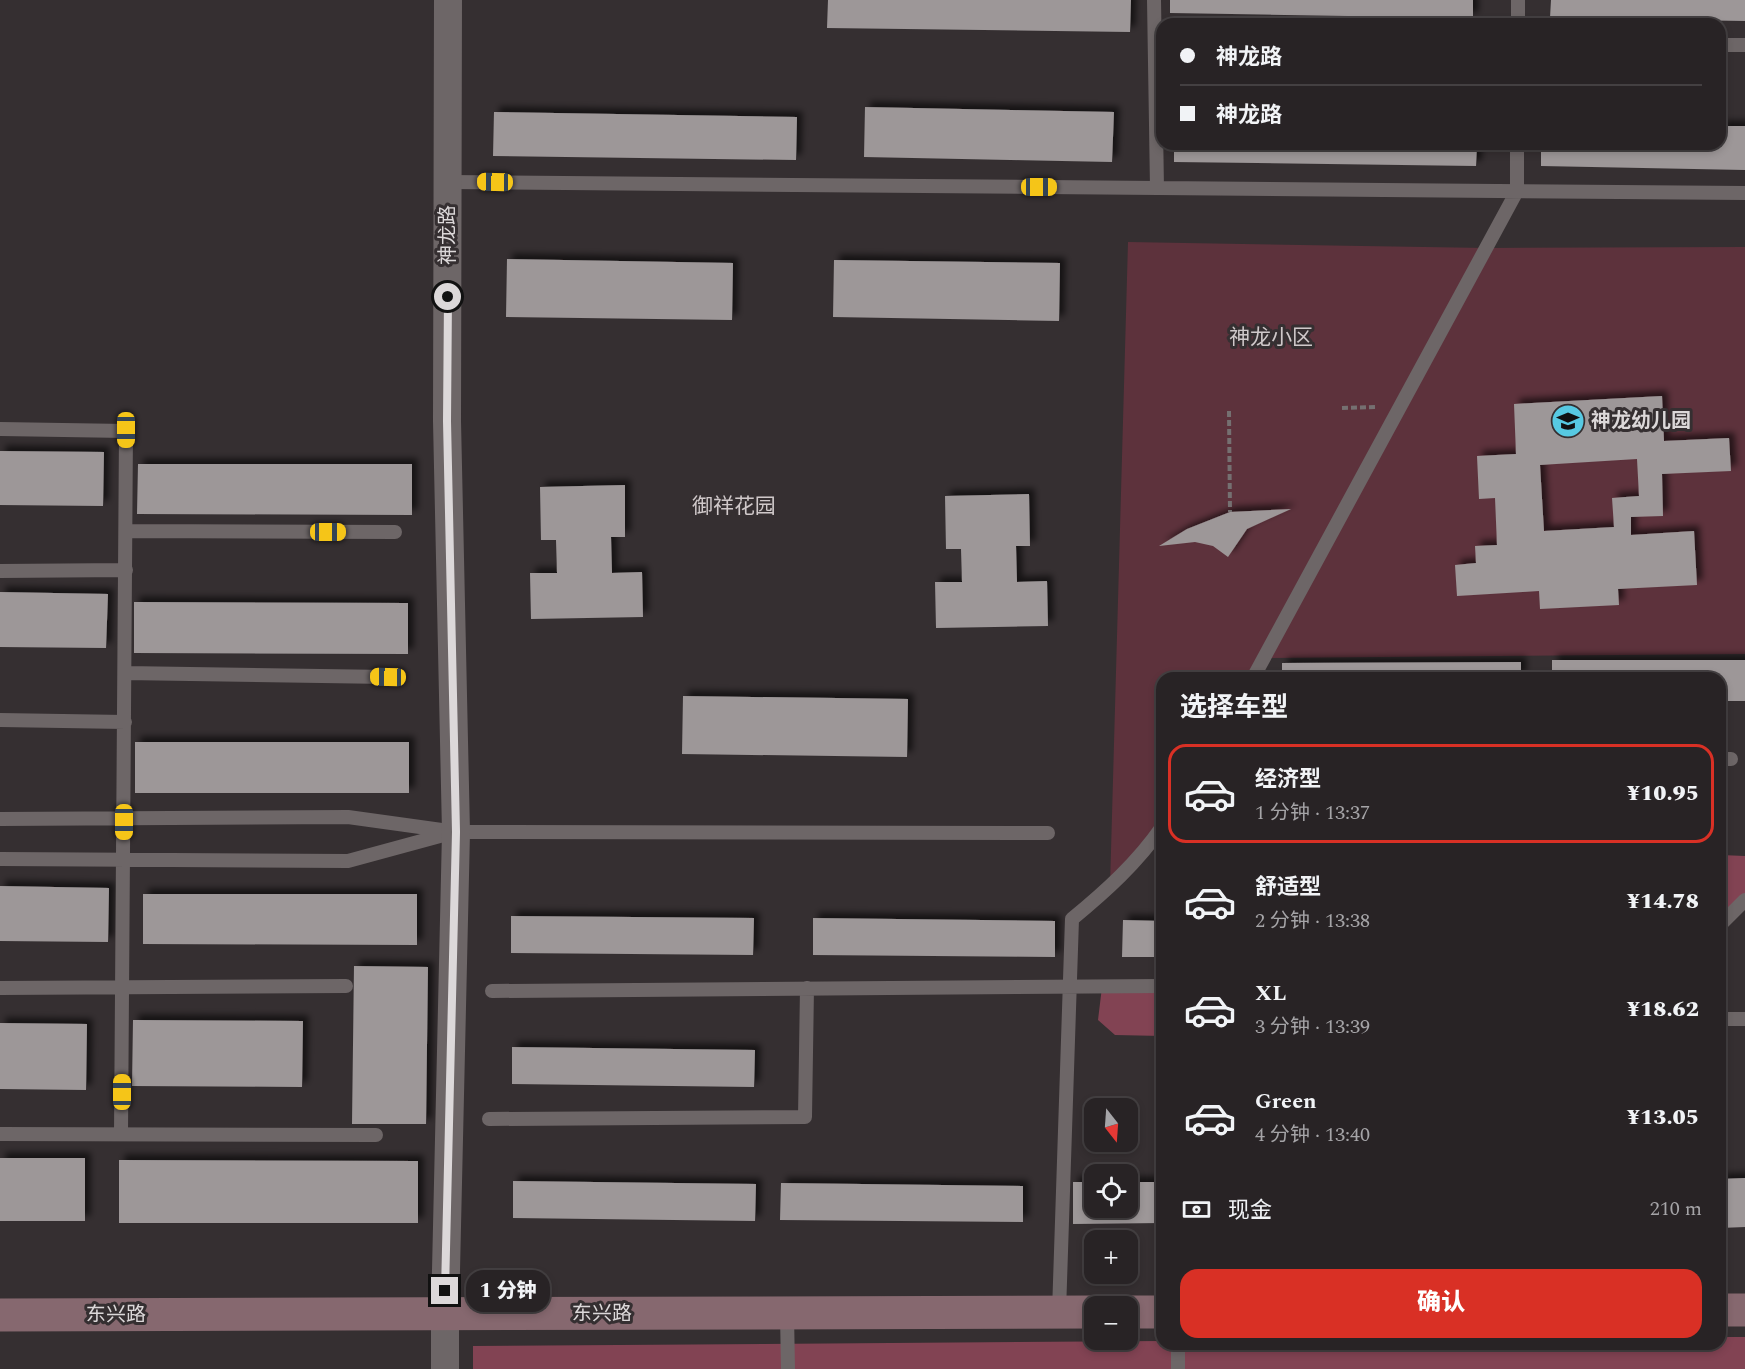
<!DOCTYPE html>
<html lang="zh">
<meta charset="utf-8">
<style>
body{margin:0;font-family:Spectral,"Noto Sans SC",serif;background:#342f32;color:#f1f3f6;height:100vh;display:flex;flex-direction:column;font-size:22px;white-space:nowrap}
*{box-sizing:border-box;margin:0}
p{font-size:20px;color:#a5a4a7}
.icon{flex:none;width:33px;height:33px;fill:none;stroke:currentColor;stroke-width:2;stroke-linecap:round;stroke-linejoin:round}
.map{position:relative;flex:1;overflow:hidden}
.panel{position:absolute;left:1156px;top:672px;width:570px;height:678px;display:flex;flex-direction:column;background:#282325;border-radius:18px;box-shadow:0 3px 9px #0003,0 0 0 2px #444042}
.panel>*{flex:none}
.guide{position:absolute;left:1156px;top:18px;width:570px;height:132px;border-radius:18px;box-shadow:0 3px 9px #0003,0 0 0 2px #444042;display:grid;align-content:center;height:132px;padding:0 24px;background:#282325}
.needle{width:39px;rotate:163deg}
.fabs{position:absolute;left:1084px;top:1098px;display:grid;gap:12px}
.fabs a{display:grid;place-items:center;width:54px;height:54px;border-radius:12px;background:#282325;box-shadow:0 3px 9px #0003,0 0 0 2px #444042;font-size:30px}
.end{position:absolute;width:27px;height:27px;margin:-14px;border:8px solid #dcd8d9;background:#111;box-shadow:0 0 0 3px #111}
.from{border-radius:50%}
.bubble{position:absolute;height:42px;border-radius:18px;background:#282325;box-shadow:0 3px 9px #0003,0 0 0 2px #444042;font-size:20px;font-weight:800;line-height:42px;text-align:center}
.car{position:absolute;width:18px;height:36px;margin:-18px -9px;border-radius:8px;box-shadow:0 0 4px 2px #0007;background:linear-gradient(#f5c518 24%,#345 0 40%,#f5c518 0 76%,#345 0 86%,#f5c518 0)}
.guide b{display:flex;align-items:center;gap:21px;height:57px;font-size:22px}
.guide b+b{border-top:2px solid #444042}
.guide i{width:15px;height:15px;background:#f1f3f6}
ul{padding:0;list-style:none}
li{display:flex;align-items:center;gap:18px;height:99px;margin:0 12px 9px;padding:0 12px;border:3px solid transparent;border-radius:18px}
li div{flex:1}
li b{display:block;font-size:22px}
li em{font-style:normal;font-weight:800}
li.selected{border-color:#d93025}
li>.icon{width:54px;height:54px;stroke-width:1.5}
h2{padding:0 24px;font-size:27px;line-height:72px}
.pay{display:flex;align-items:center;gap:15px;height:66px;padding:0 24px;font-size:22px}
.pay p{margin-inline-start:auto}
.cta{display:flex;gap:12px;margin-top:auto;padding:12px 24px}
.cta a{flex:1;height:69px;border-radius:18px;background:#d93025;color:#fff;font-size:24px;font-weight:800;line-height:69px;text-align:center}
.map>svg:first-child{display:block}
.green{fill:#5d323c}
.forest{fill:#824353}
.building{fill:#9d9798;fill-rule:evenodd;filter:url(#shadow)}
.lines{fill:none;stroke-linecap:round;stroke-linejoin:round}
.path{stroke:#757071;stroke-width:4;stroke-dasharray:6 3;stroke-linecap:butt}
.lane{stroke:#6d6667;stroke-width:14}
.street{stroke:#6d6667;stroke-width:28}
.secondary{stroke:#86686f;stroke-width:33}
.route{stroke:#dcd8d9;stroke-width:8}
.labels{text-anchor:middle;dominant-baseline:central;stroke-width:6;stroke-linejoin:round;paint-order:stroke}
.street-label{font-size:20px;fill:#dcd8d9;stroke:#352f31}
.poi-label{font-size:20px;font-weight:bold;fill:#dcd8d9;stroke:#352f31;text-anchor:start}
.neighbourhood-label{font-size:21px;fill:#cfc8c9;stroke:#352f31}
</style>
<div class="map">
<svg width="1745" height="1369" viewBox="0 0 1745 1369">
<defs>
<filter id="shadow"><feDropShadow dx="5.5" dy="-5.5" stdDeviation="3" flood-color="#0009"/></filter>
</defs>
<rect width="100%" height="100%" fill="#352f31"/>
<path class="green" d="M1128 242 1486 248 1745 247V654L1264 658 1253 678H1162V827L1110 887Z"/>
<path class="forest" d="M1721 855 1745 856V900L1721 925Z
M1162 986V1036L1115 1035 1098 1020 1102 987Z
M1721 1337H1745V1369H473V1346L1162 1341V1344H1720Z"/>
<path class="building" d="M828 0H1131L1130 32 827 28Z
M1170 0H1473V18L1170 13Z
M1551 0H1745V21L1550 18Z
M865 107 1114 112 1112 162 864 157Z
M494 112 797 117 796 160 493 156Z
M1720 126H1745V170L1541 166V144H1720Z
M1174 144H1477L1476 166 1174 162Z
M507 259 733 263 732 320 506 317Z
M834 260 1060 263 1059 321 833 317Z
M1662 396 1664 441 1729 438 1731 471 1662 474 1663 516 1631 517V535L1694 531 1697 585 1618 589 1619 605 1540 609 1539 591 1457 596 1455 565 1476 563 1475 546 1497 545 1495 498 1479 499 1477 456 1516 454 1514 404ZM1637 459 1639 496 1612 498 1614 527 1544 531 1540 465Z
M0 451 104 452 103 506 0 505Z
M138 464H412V515L137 514Z
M625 485V537H611L612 573 642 572 643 617 531 619 530 573H557L556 540H541L540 487Z
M1029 494 1030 546H1016L1017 582 1047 581 1048 626 936 628 935 582H962L961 549H946L945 496Z
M1291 509 1247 529 1228 557 1213 546 1195 542 1159 546 1187 529 1230 512Z
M0 592 108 594 106 648 0 647Z
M134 602 408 603V654L134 653Z
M1552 660H1745V701H1720V678H1552Z
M1521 662V678H1282V663Z
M683 696 908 699 907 757 682 754Z
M135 742H409V793H135Z
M0 886 109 888 108 942 0 941Z
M143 894H417V945L143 944Z
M511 916 754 918 753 955 511 953Z
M813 918 1055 921V957L813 955Z
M1123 920 1162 921V957H1122Z
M354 966 428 967 426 1124H352Z
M133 1020 303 1021 302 1087 132 1086Z
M0 1023 87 1024 86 1090 0 1089Z
M512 1047 755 1050 754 1087 512 1084Z
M0 1158H85V1221H0Z
M119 1160 418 1161V1223H119Z
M1745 1178V1227L1720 1228V1179Z
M513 1181 756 1184 755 1221 513 1218Z
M1073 1182H1095V1208H1128V1182H1162V1223L1073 1224Z
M781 1183 1023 1186V1222L780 1220Z"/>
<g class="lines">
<path class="path" d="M1342 408 1375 407
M1229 411 1230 512"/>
<path class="lane" d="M1154 0 1157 188
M1518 24V0
M1720 45H1745
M448 182 1745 193
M0 429 126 431 121 1134
M126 531 395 532
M0 571 126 570
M125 673 388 677
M1253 678 1517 191V144
M0 720 125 722
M1720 759H1731
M0 819 348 817 456 832 1048 833
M0 859 348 861 451 833
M1720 925 1745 900
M0 988 346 986
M492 991 1162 986
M1720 1019H1745
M489 1119 805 1117 807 988
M0 1134 376 1135
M1059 1312 1072 919C1106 891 1137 863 1162 827
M787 1314 788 1369
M1178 1344V1369"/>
<path class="street" d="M445 1369V1314L456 832 447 421 448 0"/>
<path class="secondary" d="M1720 1310H1745
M1128 1312H1162
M0 1315 1095 1312"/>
</g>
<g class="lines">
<path class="route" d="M445 1291 456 832 447 421 448 297"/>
</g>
<defs>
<g id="school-disc" transform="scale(1.725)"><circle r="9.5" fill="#57c9e2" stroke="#352f31"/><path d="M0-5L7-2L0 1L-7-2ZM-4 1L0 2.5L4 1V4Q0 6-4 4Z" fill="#111"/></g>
</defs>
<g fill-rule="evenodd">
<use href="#school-disc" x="1568" y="421"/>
</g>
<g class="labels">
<g class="street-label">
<text transform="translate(448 235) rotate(-90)">神龙路</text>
<text x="602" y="1314">东兴路</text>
<text x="116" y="1315">东兴路</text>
</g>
<g class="poi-label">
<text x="1591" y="421">神龙幼儿园</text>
</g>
<g class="neighbourhood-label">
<text x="1271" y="338">神龙小区</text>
<text x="734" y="507">御祥花园</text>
</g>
</g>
</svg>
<div class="fabs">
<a><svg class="needle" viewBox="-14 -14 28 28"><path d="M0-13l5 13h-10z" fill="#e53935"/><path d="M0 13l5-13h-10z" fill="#a5a4a7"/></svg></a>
<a><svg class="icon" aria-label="locate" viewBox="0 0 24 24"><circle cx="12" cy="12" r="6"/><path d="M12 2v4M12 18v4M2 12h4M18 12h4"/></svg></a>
<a>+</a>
<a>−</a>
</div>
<i class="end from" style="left:448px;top:297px"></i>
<i class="end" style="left:445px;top:1291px"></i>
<div class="bubble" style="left:466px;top:1270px;width:84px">1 分钟</div>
<i class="car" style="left:495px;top:182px;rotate:271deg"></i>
<i class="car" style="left:1039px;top:187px;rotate:90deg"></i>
<i class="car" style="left:126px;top:430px;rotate:180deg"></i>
<i class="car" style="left:328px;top:532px;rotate:90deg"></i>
<i class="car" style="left:388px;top:677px;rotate:271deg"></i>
<i class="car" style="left:124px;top:822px;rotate:180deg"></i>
<i class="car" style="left:122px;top:1092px;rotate:0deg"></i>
<div class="guide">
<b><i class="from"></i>神龙路</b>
<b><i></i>神龙路</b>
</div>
<section class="panel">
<h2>选择车型</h2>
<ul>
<li class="selected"><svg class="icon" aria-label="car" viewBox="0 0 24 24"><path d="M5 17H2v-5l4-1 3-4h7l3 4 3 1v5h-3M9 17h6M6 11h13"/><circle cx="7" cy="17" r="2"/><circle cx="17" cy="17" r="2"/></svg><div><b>经济型</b><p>1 分钟 · 13:37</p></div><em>¥10.95</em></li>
<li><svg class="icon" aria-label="car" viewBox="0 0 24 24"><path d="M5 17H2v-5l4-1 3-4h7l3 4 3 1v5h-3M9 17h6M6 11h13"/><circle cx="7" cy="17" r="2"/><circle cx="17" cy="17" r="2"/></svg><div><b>舒适型</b><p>2 分钟 · 13:38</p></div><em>¥14.78</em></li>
<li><svg class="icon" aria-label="car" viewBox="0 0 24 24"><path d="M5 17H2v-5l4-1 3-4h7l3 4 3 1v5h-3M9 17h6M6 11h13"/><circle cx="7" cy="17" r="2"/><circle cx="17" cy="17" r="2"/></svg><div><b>XL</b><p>3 分钟 · 13:39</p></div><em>¥18.62</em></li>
<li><svg class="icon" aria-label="car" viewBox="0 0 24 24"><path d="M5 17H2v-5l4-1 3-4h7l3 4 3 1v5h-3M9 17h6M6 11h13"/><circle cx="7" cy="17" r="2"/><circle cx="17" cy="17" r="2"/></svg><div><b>Green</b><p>4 分钟 · 13:40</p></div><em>¥13.05</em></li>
</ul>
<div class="pay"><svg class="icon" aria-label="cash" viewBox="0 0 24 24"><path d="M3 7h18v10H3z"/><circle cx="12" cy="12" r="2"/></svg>现金<p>210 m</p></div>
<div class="cta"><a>确认</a></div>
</section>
</div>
